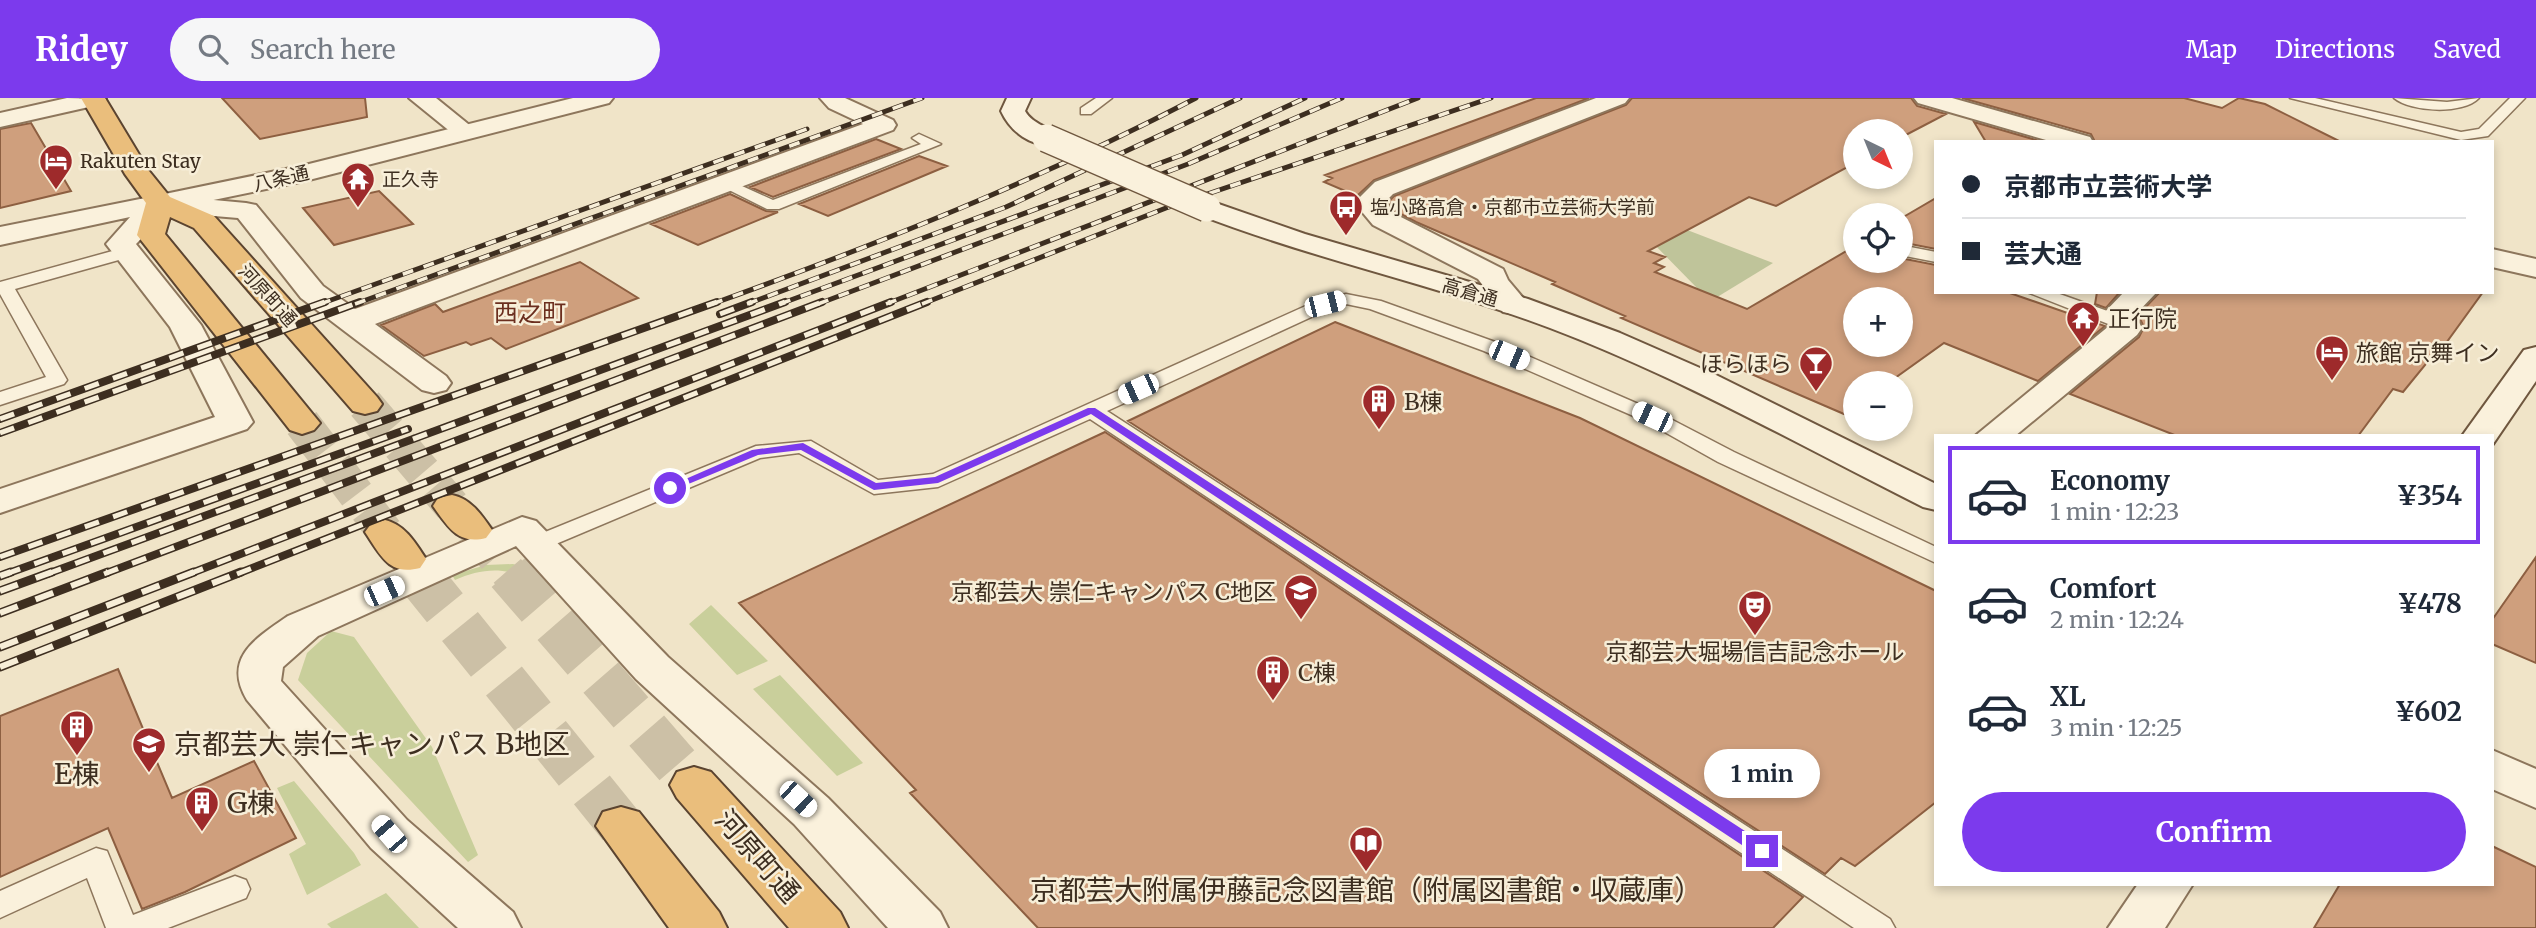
<!DOCTYPE html>
<meta charset="utf-8">
<style>
body{margin:0;font-family:Merriweather,"Noto Sans JP",serif;background:#f6f6f7;color:#1f2937;height:100vh;display:flex;flex-direction:column;font-size:26px;white-space:nowrap}
*{box-sizing:border-box;margin:0}
p{font-size:23px;color:#747a83}
.icon{flex:none;width:38px;height:38px;fill:none;stroke:currentColor;stroke-width:2;stroke-linecap:round;stroke-linejoin:round}
.map{position:relative;flex:1;overflow:hidden}
.side{position:absolute;left:1934px;top:336px;width:560px;height:452px;display:flex;flex-direction:column;background:#fff;border-radius:0px;box-shadow:0 4px 10px #0003}
.side>*{flex:none}
.top-card{position:absolute;left:1934px;top:42px;width:560px;height:154px;border-radius:0px;box-shadow:0 4px 10px #0003;display:grid;align-content:center;height:154px;padding:0 28px;background:#fff}
.needle{width:46px;rotate:137deg}
.controls{position:absolute;left:1843px;top:21px;display:grid;gap:14px}
.controls a{display:grid;place-items:center;width:70px;height:70px;border-radius:50%;background:#fff;box-shadow:0 4px 10px #0003;font-size:35px}
.end{position:absolute;width:32px;height:32px;margin:-16px;border:9px solid #7c3aed;background:#fff;box-shadow:0 0 0 4px #fff}
.from{border-radius:50%}
.bubble{position:absolute;height:49px;border-radius:24px;background:#fff;box-shadow:0 4px 10px #0003;font-size:23px;font-weight:700;line-height:49px;text-align:center}
.car{position:absolute;width:21px;height:42px;margin:-21px -10px;border-radius:9px;box-shadow:0 0 5px 2px #0007;background:linear-gradient(#fff 24%,#345 0 40%,#fff 0 76%,#345 0 86%,#fff 0)}
.top-card b{display:flex;align-items:center;gap:24px;height:66px;font-size:26px}
.top-card b+b{border-top:2px solid #e0e1e3}
.top-card i{width:18px;height:18px;background:#1f2937}
ul{padding:12px 0 0;list-style:none}
li{display:flex;align-items:center;gap:21px;height:98px;margin:0 14px 10px;padding:0 14px;border:4px solid transparent;border-radius:0px}
li div{flex:1}
li b{display:block;font-size:26px}
li em{font-style:normal;font-weight:700}
li.selected{border-color:#7c3aed}
li>.icon{width:63px;height:63px;stroke-width:1.5}
.primary-button{display:flex;gap:14px;margin-top:auto;padding:14px 28px}
.primary-button a{flex:1;height:80px;border-radius:42px;background:#7c3aed;color:#fff;font-size:28px;font-weight:700;line-height:80px;text-align:center}
header{display:flex;align-items:center;gap:42px;box-sizing:border-box;height:98px;padding:0 35px;background:#7c3aed;color:#fff}
header strong{font-size:33px}
nav{display:flex;gap:38px;margin-inline-start:auto;font-size:24px}
.search{width:490px;height:63px;background:#f6f6f7;display:flex;align-items:center;gap:18px;box-sizing:border-box;padding:0 24px;border-radius:38px;color:#747a83;font-size:26px}
.map>svg:first-child{display:block}
.green{fill:#c9cf9b}
.cemetery{fill:#bfc49a}
.building{fill:#cf9f7d;stroke:#8d5f41;stroke-width:2;fill-rule:evenodd}
.lines{fill:none;stroke-linecap:round;stroke-linejoin:round}
.trunk-tunnel-far1{stroke:#ccc0a6;stroke-width:36;stroke-dasharray:36 18;stroke-linecap:butt}
.trunk-tunnel{stroke:#ccc0a6;stroke-width:46;stroke-dasharray:46 24;stroke-linecap:butt}
.service-casing{stroke:#8d765c;stroke-width:3}
.minor-casing{stroke:#8d765c;stroke-width:4}
.tertiary-casing{stroke:#8d765c;stroke-width:4}
.secondary-casing{stroke:#6f573f;stroke-width:4}
.trunk-casing{stroke:#5b4430;stroke-width:4}
.service{fill:#faf1dc;fill-rule:evenodd}
.minor{fill:#faf1dc;fill-rule:evenodd}
.tertiary{fill:#faf1dc;fill-rule:evenodd}
.secondary{fill:#faf1dc;fill-rule:evenodd}
.trunk{fill:#eabe7c;fill-rule:evenodd}
.rail-far2-casing{stroke:#3d2e20;stroke-width:5}
.rail-far1-casing{stroke:#3d2e20;stroke-width:8}
.rail-casing{stroke:#3d2e20;stroke-width:9}
.rail-far2{stroke:#f7eed8;stroke-width:3.5;stroke-dasharray:11;stroke-linecap:butt}
.rail-far1{stroke:#f7eed8;stroke-width:5;stroke-dasharray:15;stroke-linecap:butt}
.rail{stroke:#f7eed8;stroke-width:6;stroke-dasharray:19;stroke-linecap:butt}
.secondary-bridge-casing{stroke:#6f573f;stroke-width:30;stroke-linecap:butt}
.secondary-bridge{stroke:#faf1dc;stroke-width:27}
.route{fill:#7c3aed}
.labels{text-anchor:middle;dominant-baseline:central;stroke-width:5;stroke-linejoin:round;paint-order:stroke}
.far-poi-label{font-size:19px;fill:#3d2e20;stroke:#f7eed8;text-anchor:start}
.far-street-label{font-size:19px;fill:#3d2e20;stroke:#f7eed8}
.poi-label{font-size:23px;fill:#3d2e20;stroke:#f7eed8;text-anchor:start}
.neighbourhood-label{font-size:24px;fill:#6b2e1e;stroke:#f7eed8}
.near-poi-label{font-size:28px;fill:#3d2e20;stroke:#f7eed8;text-anchor:start}
.near-street-label{font-size:28px;fill:#3d2e20;stroke:#f7eed8}
</style>
<header>
<strong>Ridey</strong>
<div class="search"><svg class="icon" aria-label="search" viewBox="0 0 24 24"><circle cx="10" cy="10" r="6"/><path d="M15 15l6 6"/></svg>Search here</div>
<nav><a>Map</a><a>Directions</a><a>Saved</a></nav>
</header>
<div class="map">
<svg width="2536" height="830" viewBox="0 0 2536 830">
<rect width="100%" height="100%" fill="#f0e4c8"/>
<path class="green" d="M513 466 531 471 547 486 536 490C515 467 483 469 455 482L452 477 486 467Z
M711 507 768 563 737 577 689 526Z
M331 533 354 539 432 649 478 757 468 764 298 582 307 555Z
M780 577 863 665 837 678 753 591Z
M294 683 354 755 361 767 307 797 289 756 306 746 277 690Z
M386 795 419 830H331L327 826Z"/>
<path class="cemetery" d="M1682 130 1773 165 1714 201 1699 192 1647 139Z"/>
<path class="building" d="M222 0H365L367 19 260 41Z
M1536 0H1589L1374 82 1357 98 1324 84 1332 80 1325 77Z
M1632 0H1911L1917 8 1946 16 1900 40V33H1855V65L1776 108 1749 99 1648 153 1665 159 1654 165 1664 169 1655 174 1747 211 1855 148V163H1900V160L1936 167V194H2007L2105 228 2038 283 1944 245 1888 285H1855V309L1844 316 1621 220 1625 218 1552 186 1555 184 1416 124 1395 113 1389 103 1394 98 1626 7ZM1855 201H1900V247H1855Z
M1962 0H2184L2222 10 2239 0 2265 6 2341 44H2095L2091 36Z
M1974 24 2043 44H1986Z
M31 25 71 93 0 110V31Z
M876 41 901 51 773 99 750 89Z
M919 58 947 68 828 118 799 106Z
M379 93 413 126 334 147 303 110Z
M730 96 766 113 778 114 698 147 651 126Z
M1936 100V151L1900 144V121Z
M580 164 638 200 506 251 491 240 471 247 466 244 424 258 381 227 435 206 443 214Z
M2097 194H2120L2106 210 2095 206Z
M2160 194H2483L2433 263 2429 262 2403 294 2393 291 2358 338H2177L2070 296 2139 239 2144 229 2138 217Z
M1335 224 1580 320 1936 493V704L1855 768 1841 760 1825 776 1128 323Z
M1105 334 1803 799 1773 830H1038L910 695 916 692 739 505Z
M2536 459V565L2492 546V522Z
M118 571 172 700 254 663 296 740 185 794 142 811 108 730 0 779V618Z
M2492 748 2536 769V830H2314L2340 786H2492Z"/>
<g class="lines">
<path class="trunk-tunnel-far1" d="M365 306 452 408
M302 325 385 434
M472 432 510 476
M406 461 418 476"/>
<path class="trunk-tunnel" d="M416 474 621 728
M509 474 694 687"/>
<g class="service-casing">
<path id="service" d="M1096 0H1112L1091 16H1081V10Z
M2290 0H2315L2461 34 2479 31 2510 0H2525L2488 38 2461 42Z
M2394 0 2447 4 2479 0C2463 17 2411 14 2394 0Z
M919 36 941 46 779 111H767L717 86 719 83H731L773 102 921 46 912 40Z
M1900 147 1936 154V164L1900 157Z
M127 149 133 150 136 154 133 158 15 191 67 282 64 286 0 307V294L46 279 0 196V184Z
M2027 194H2054L2130 221 2132 225 2123 231 2116 229Z
M1346 196 1381 203 1498 245 1659 315 1734 354 1936 449V465L1718 364 1645 323 1484 253 1370 211 1346 206 1331 210 1107 313 1890 821 1895 830H1854L1090 321 938 389 874 396 799 355 760 360 544 451H528L524 446 528 441 756 348 811 343 878 382 933 376 1319 202Z
M96 750 107 753 133 817 235 778 246 782 250 791 246 800 168 830H106L87 780 0 820V793Z"/>
</g>
<g class="minor-casing">
<path id="minor" d="M67 0 106 1 102 6 0 29V15Z
M409 0H436L478 34 475 39H457Z
M820 0H845L893 22 896 27 893 32 375 226 446 278 451 285 446 292 434 295 422 292 301 200 238 120 167 114 136 146 201 227 253 324 247 331 0 415V391L215 319 170 229 106 146 130 119 0 147V129L160 97 246 105 256 107 323 188 355 211 863 26 829 10Z
M1596 0H1629L1625 5 1393 96 1386 103 1393 115 1503 171 1508 182 1529 207 1525 214 1514 216 1503 214 1478 181 1373 127 1358 109V101L1375 84Z
M1914 0H1952L2090 39 2093 44H2053L1918 5Z
M2492 151 2536 161V179L2492 169Z
M2124 194H2157L2135 217 2142 230 2137 237 2015 338H1975L2109 228 2103 216Z
M522 419 536 423 668 559 828 700 940 814 948 830H888L794 726 636 581 516 448 318 538 283 569 281 583 407 722 513 814 521 830H458L371 750 247 602C222 560 256 540 288 518Z"/>
</g>
<g class="tertiary-casing">
<path id="tertiary" d="M573 0H613L609 5 305 83 160 113 150 111 146 105 150 99 160 97 305 67Z
M2492 652 2536 671V710L2492 691Z
M2138 786H2193L2165 830H2108Z"/>
</g>
<g class="secondary-casing">
<path id="secondary" d="M1007 0H1031L1025 13C1033 27 1050 28 1058 40L1055 45C1032 51 1010 33 1001 13Z
M1207 102 1305 136 1528 201 1620 235 1716 277 1936 386V412L1923 409C1800 347 1679 279 1550 230 1434 186 1313 161 1197 116L1193 110 1197 104Z
M2536 249V283L2493 346 2492 338H2462L2524 252Z"/>
</g>
<g class="trunk-casing">
<path id="trunk" d="M81 0H105L149 73 170 99 214 118 377 299 382 306 377 313 365 316 353 313 194 130 170 119 165 136 320 325 314 332 302 336 290 332 137 137 146 105 125 76Z
M452 397C471 401 481 416 492 432L486 440C458 447 448 429 433 408L438 400Z
M385 422C405 427 415 444 426 461L420 470C389 478 381 458 365 434L371 426Z
M694 669 711 674 840 814 848 830H789L677 700 670 687 677 674Z
M621 709 639 714 719 814 727 830H669L596 728 603 714Z"/>
</g>
<use href="#service" class="service"/>
<use href="#minor" class="minor"/>
<use href="#tertiary" class="tertiary"/>
<use href="#secondary" class="secondary"/>
<use href="#trunk" class="trunk"/>
<g class="rail-far2-casing">
<path id="rail-far2" d="M320 206 807 31
M355 206 922 0
M712 206C878 146 1040 82 1196 0
M747 206 1006 109 1240 0
M780 206 1182 57 1305 0
M818 206 1188 66 1342 0
M886 206 1418 0
M922 206 1166 110 1491 0"/>
</g>
<g class="rail-far1-casing">
<path id="rail-far1" d="M720 216 752 204
M0 321 325 204
M0 335 360 204
M0 459 717 204
M6 476 408 331
M47 476 785 204
M104 476 822 204
M189 476 891 204
M237 476 927 204"/>
</g>
<g class="rail-casing">
<path id="rail" d="M0 478 11 474
M0 493 52 474
M0 515 108 474
M0 549 194 474
M0 569 241 474"/>
</g>
<use href="#rail-far2" class="rail-far2"/>
<use href="#rail-far1" class="rail-far1"/>
<use href="#rail" class="rail"/>
<g class="secondary-bridge-casing">
<path id="secondary-bridge" d="M1046 40 1207 110"/>
</g>
<use href="#secondary-bridge" class="secondary-bridge"/>
</g>
<path class="route" d="M1088 310H1095L1768 748V757H1757L1091 316 938 385 874 392 801 352 758 357 674 392 665 390 752 352 803 345 876 385 935 379Z"/>
<defs>
<g id="hotel-pin" transform="scale(1.75)"><path d="M0 17L-7.5 6A9.5 9.5 0 1 1 7.5 6Z" fill="#9e2a2b" stroke="#f7eed8"/><path d="M-6-4.5h1.5V1H6V5H4.5V3h-9V5H-6ZM-4 0a1.8 1.8 0 1 1 3.6 0ZM.5 0V-2.5h3Q6-2.5 6 0Z" fill="#fff"/></g>
<g id="temple-pin" transform="scale(1.75)"><path d="M0 17L-7.5 6A9.5 9.5 0 1 1 7.5 6Z" fill="#9e2a2b" stroke="#f7eed8"/><path d="M0-6L5-2H3V0L6.5 2.5H4V6H1.5V3h-3V6H-4V2.5H-6.5L-3 0V-2H-5Z" fill="#fff"/></g>
<g id="bus-pin" transform="scale(1.75)"><path d="M0 17L-7.5 6A9.5 9.5 0 1 1 7.5 6Z" fill="#9e2a2b" stroke="#f7eed8"/><path d="M-5-6H5V4H4V6H2V4H-2V6H-4V4H-5ZM-3.5-4V0h7V-4ZM-3.5 1.2v1.5H-2V1.2ZM2 1.2v1.5H3.5V1.2Z" fill="#fff"/></g>
<g id="bar-pin" transform="scale(1.75)"><path d="M0 17L-7.5 6A9.5 9.5 0 1 1 7.5 6Z" fill="#9e2a2b" stroke="#f7eed8"/><path d="M-6-5H6L.8 .8V4.5H3.5V6h-7V4.5H-.8V.8Z" fill="#fff"/></g>
<g id="building-pin" transform="scale(1.75)"><path d="M0 17L-7.5 6A9.5 9.5 0 1 1 7.5 6Z" fill="#9e2a2b" stroke="#f7eed8"/><path d="M-4-6H4V6H1V3H-1V6H-4ZM-2.5-4.3h1.7v1.8h-1.7ZM.8-4.3h1.7v1.8H.8ZM-2.5-1h1.7V.8h-1.7ZM.8-1h1.7V.8H.8Z" fill="#fff"/></g>
<g id="university-pin" transform="scale(1.75)"><path d="M0 17L-7.5 6A9.5 9.5 0 1 1 7.5 6Z" fill="#9e2a2b" stroke="#f7eed8"/><path d="M0-5L7-2L0 1L-7-2ZM-4 1L0 2.5L4 1V4Q0 6-4 4Z" fill="#fff"/></g>
<g id="theatre-pin" transform="scale(1.75)"><path d="M0 17L-7.5 6A9.5 9.5 0 1 1 7.5 6Z" fill="#9e2a2b" stroke="#f7eed8"/><path d="M-5-5.5Q0-4 5-5.5V0Q5 5 0 6Q-5 5-5 0ZM-3.3-2.5H-1v1.5H-3.3ZM1-2.5H3.3v1.5H1ZM-2.8 1Q0 5.5 2.8 1Z" fill="#fff"/></g>
<g id="library-pin" transform="scale(1.75)"><path d="M0 17L-7.5 6A9.5 9.5 0 1 1 7.5 6Z" fill="#9e2a2b" stroke="#f7eed8"/><path d="M-6-4Q-3-5.5-.7-3.5V5Q-3 3-6 4ZM6-4Q3-5.5 .7-3.5V5Q3 3 6 4Z" fill="#fff"/></g>
</defs>
<g fill-rule="evenodd">
<use href="#hotel-pin" x="56" y="63"/>
<use href="#temple-pin" x="358" y="81"/>
<use href="#bus-pin" x="1346" y="109"/>
<use href="#temple-pin" x="2083" y="220"/>
<use href="#hotel-pin" x="2332" y="254"/>
<use href="#bar-pin" x="1816" y="265"/>
<use href="#building-pin" x="1379" y="303"/>
<use href="#university-pin" x="1301" y="493"/>
<use href="#theatre-pin" x="1755" y="509"/>
<use href="#building-pin" x="1273" y="574"/>
<use href="#building-pin" x="77" y="629"/>
<use href="#university-pin" x="149" y="646"/>
<use href="#building-pin" x="202" y="705"/>
<use href="#library-pin" x="1366" y="745"/>
</g>
<g class="labels">
<g class="far-poi-label">
<text x="80" y="63">Rakuten Stay</text>
<text x="382" y="81">正久寺</text>
<text x="1370" y="109">塩小路高倉・京都市立芸術大学前</text>
</g>
<g class="far-street-label">
<text transform="translate(281 80) rotate(-13)">八条通</text>
<text transform="translate(1470 194) rotate(16)">高倉通</text>
<text transform="translate(268 197) rotate(48)">河原町通</text>
</g>
<g class="poi-label">
<text x="2108" y="220">正行院</text>
<text x="2356" y="254">旅館 京舞イン</text>
<text x="1792" y="265" text-anchor="end">ほらほら</text>
<text x="1404" y="303">B棟</text>
<text x="1276" y="493" text-anchor="end">京都芸大 崇仁キャンパス C地区</text>
<text x="1755" y="553" text-anchor="middle">京都芸大堀場信吉記念ホール</text>
<text x="1298" y="574">C棟</text>
</g>
<g class="neighbourhood-label">
<text x="530" y="214">西之町</text>
</g>
<g class="near-poi-label">
<text x="174" y="646">京都芸大 崇仁キャンパス B地区</text>
<text x="77" y="676" text-anchor="middle">E棟</text>
<text x="227" y="705">G棟</text>
<text x="1366" y="792" text-anchor="middle">京都芸大附属伊藤記念図書館（附属図書館・収蔵庫）</text>
</g>
<g class="near-street-label">
<text transform="translate(758 758) rotate(49)">河原町通</text>
</g>
</g>
</svg>
<div class="controls">
<a><svg class="needle" viewBox="-14 -14 28 28"><path d="M0-13l5 13h-10z" fill="#e53935"/><path d="M0 13l5-13h-10z" fill="#747a83"/></svg></a>
<a><svg class="icon" aria-label="locate" viewBox="0 0 24 24"><circle cx="12" cy="12" r="6"/><path d="M12 2v4M12 18v4M2 12h4M18 12h4"/></svg></a>
<a>+</a>
<a>−</a>
</div>
<i class="end from" style="left:670px;top:390px"></i>
<i class="end" style="left:1762px;top:753px"></i>
<div class="bubble" style="left:1704px;top:651px;width:116px">1 min</div>
<i class="car" style="left:1325px;top:206px;rotate:76deg"></i>
<i class="car" style="left:1509px;top:257px;rotate:113deg"></i>
<i class="car" style="left:1138px;top:291px;rotate:246deg"></i>
<i class="car" style="left:1652px;top:319px;rotate:295deg"></i>
<i class="car" style="left:384px;top:493px;rotate:66deg"></i>
<i class="car" style="left:798px;top:701px;rotate:133deg"></i>
<i class="car" style="left:389px;top:736px;rotate:319deg"></i>
<div class="top-card">
<b><i class="from"></i>京都市立芸術大学</b>
<b><i></i>芸大通</b>
</div>
<section class="side">
<ul>
<li class="selected"><svg class="icon" aria-label="car" viewBox="0 0 24 24"><path d="M5 17H2v-5l4-1 3-4h7l3 4 3 1v5h-3M9 17h6M6 11h13"/><circle cx="7" cy="17" r="2"/><circle cx="17" cy="17" r="2"/></svg><div><b>Economy</b><p>1 min · 12:23</p></div><em>¥354</em></li>
<li><svg class="icon" aria-label="car" viewBox="0 0 24 24"><path d="M5 17H2v-5l4-1 3-4h7l3 4 3 1v5h-3M9 17h6M6 11h13"/><circle cx="7" cy="17" r="2"/><circle cx="17" cy="17" r="2"/></svg><div><b>Comfort</b><p>2 min · 12:24</p></div><em>¥478</em></li>
<li><svg class="icon" aria-label="car" viewBox="0 0 24 24"><path d="M5 17H2v-5l4-1 3-4h7l3 4 3 1v5h-3M9 17h6M6 11h13"/><circle cx="7" cy="17" r="2"/><circle cx="17" cy="17" r="2"/></svg><div><b>XL</b><p>3 min · 12:25</p></div><em>¥602</em></li>
</ul>
<div class="primary-button"><a>Confirm</a></div>
</section>
</div>
